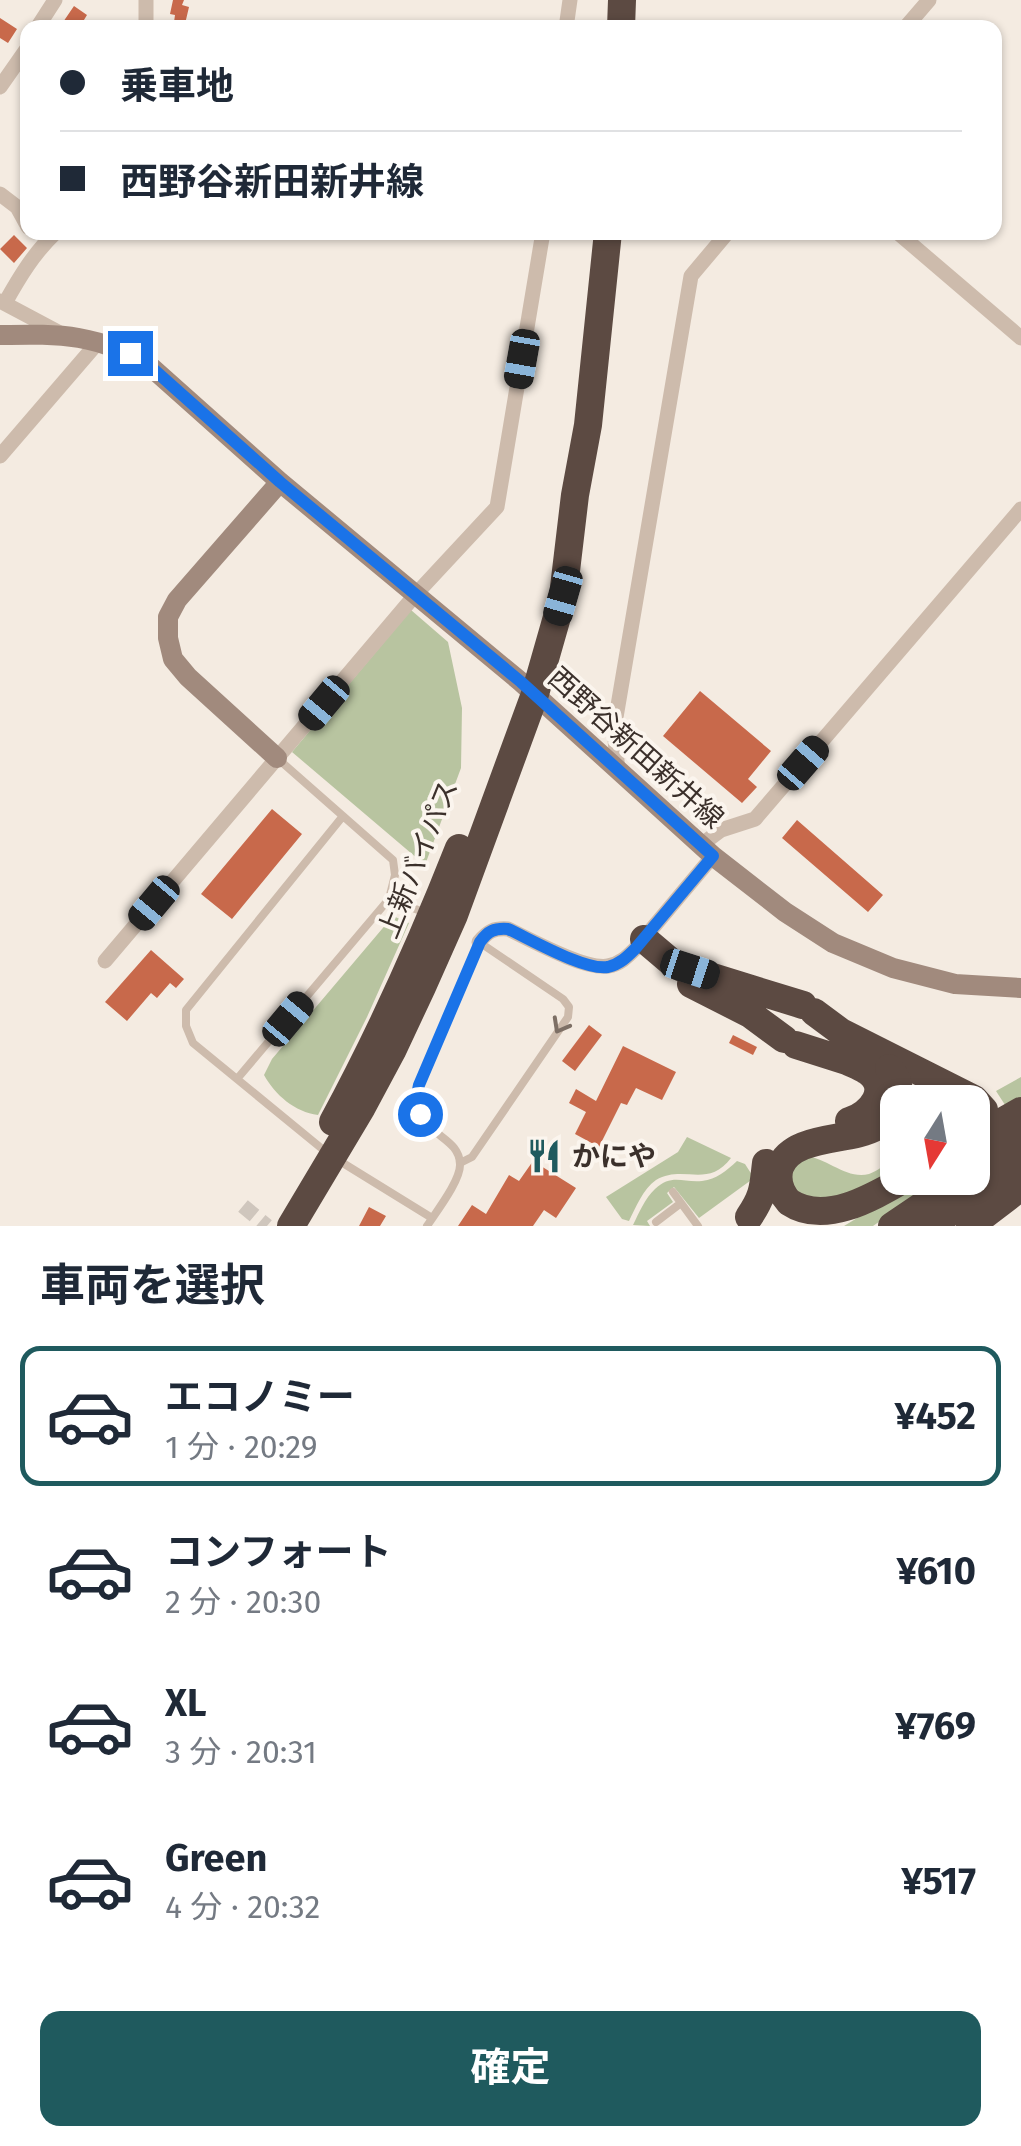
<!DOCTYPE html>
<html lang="ja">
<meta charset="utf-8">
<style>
body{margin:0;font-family:"Fira Sans","Noto Sans JP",sans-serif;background:#f6f6f7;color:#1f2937;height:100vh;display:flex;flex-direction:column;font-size:38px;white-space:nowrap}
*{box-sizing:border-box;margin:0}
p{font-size:32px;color:#747a83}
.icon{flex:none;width:55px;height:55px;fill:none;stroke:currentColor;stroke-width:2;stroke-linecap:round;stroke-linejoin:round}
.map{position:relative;height:1226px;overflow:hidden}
.panel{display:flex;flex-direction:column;background:#fff;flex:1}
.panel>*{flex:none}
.guide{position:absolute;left:20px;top:20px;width:982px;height:220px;border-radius:20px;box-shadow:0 2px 8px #0004;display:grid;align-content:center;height:220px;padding:0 40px;background:#fff}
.needle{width:65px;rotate:191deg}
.tools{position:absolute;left:880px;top:1085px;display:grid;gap:20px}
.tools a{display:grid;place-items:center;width:110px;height:110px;border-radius:20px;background:#fff;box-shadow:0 2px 8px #0004;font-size:50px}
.end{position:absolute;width:45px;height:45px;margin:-22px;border:12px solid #1a73e8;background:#fff;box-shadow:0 0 0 5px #fff}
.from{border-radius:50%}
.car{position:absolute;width:30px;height:60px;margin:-30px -15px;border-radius:12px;box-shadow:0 0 8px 2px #0007;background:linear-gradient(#222 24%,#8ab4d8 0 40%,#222 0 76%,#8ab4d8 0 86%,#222 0)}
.guide b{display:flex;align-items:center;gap:35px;height:95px;font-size:38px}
.guide b+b{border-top:2px solid #e0e1e3}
.guide i{width:25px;height:25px;background:#1f2937}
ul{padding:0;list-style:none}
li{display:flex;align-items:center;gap:30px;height:140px;margin:0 20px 15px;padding:0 20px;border:5px solid transparent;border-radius:20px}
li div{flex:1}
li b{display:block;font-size:38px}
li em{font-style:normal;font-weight:700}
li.selected{border-color:#1f5a5e}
li>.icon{width:90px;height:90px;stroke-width:1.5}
h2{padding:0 40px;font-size:45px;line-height:120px}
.button{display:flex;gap:20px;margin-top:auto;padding:20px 40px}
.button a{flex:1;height:115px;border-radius:20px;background:#1f5a5e;color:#fff;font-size:40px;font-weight:700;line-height:115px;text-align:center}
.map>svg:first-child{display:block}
.green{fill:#b8c4a0}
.building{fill:#c8694b}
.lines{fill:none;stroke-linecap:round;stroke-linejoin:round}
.street-tunnel{stroke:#cfc6bd;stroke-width:15;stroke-dasharray:15 8;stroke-linecap:butt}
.lane{stroke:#cdbbac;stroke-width:8}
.street{stroke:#cdbbac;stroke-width:15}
.secondary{stroke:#a18a7d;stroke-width:20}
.highway{stroke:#5c4a42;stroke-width:28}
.highway-bridge{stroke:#5c4a42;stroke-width:28}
.oneway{stroke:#7d6f65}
.route{stroke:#1a73e8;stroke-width:12}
.labels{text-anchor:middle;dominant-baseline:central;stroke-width:8;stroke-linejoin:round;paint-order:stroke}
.street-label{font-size:28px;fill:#3b302b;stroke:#fbf5ee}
.poi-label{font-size:28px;font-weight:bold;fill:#3b302b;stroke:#fbf5ee;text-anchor:start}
</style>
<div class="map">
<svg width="1021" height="1226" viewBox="0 0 1021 1226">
<rect width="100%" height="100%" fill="#f4ebe1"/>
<path class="green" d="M411 610 448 642 462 708 461 768 425 865 292 752Z
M393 916 409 923 367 1017 318 1115C295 1112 275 1095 264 1075L272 1059Z
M1021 1077V1100L1007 1108 996 1091Z
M687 1137 731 1158C708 1189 683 1164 656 1180 643 1189 636 1207 629 1221L622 1219 606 1197 678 1152Z
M806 1156C827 1158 847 1180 869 1174 878 1171 889 1162 897 1157V1173L850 1201 796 1200 789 1165Z
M737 1161 745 1164 754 1178 699 1218 674 1187 667 1193 673 1202 647 1221 650 1226 633 1225C639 1213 645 1198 655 1189 672 1173 683 1183 702 1181 717 1179 726 1171 737 1161Z
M923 1178H942L873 1226H844Z"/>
<path class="building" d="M173 0H184L182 5 189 7 185 24 174 22 175 15 170 14Z
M74 6 87 15 79 28H59Z
M0 18 17 29 8 43 0 38Z
M14 235 27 248 14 263 0 249Z
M700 691 771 751 748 779 757 787 742 803 663 736Z
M272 809 302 834 232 919 201 894Z
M797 820 883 895 868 912 782 838Z
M151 950 184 979 176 988 170 983 157 998 151 993 127 1021 105 1002Z
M589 1025 602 1035 575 1071 562 1061Z
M733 1035 757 1047 753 1055 729 1043Z
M623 1046 676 1072 662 1100 636 1088 627 1105 621 1103 599 1147 575 1134 586 1112 569 1103 576 1089 596 1101Z
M533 1161 576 1188 556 1218 544 1210 533 1226H458L472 1205 486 1214 509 1175 519 1181Z
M369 1207 386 1216 380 1226H359Z"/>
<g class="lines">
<path class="street-tunnel" d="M243 1206 267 1226"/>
<path class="lane" d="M389 899 426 913
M237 1079 389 899 395 875 393 860 277 758
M326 1152 193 1043 186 1026V1010L343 816
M338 1160 432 1218
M673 1192 698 1226
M656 1222 681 1203
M427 1226C436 1212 461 1180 460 1164 459 1132 410 1137 419 1085L479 942 563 999 569 1007 568 1017 472 1157 460 1163"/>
<path class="street" d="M37 28 55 0
M146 28V0
M566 28 570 0
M905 28 929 0
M0 87 28 47
M0 194 17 207 28 227
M897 232 1021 338
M0 301 62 334
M5 303C20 276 34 253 56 232
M0 456 99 341
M618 771 614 729 691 276 728 232
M701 845 721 830 755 819 1021 509
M479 942C488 931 494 928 508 929 531 940 585 970 608 966 620 964 627 957 635 949L713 856
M105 961 416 594 497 507 543 232"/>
<path class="secondary" d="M0 335C60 334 98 333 151 367L280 482 521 682 713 856 785 912 833 943 893 968 955 984 1021 988
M277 758 188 677 173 659 168 638V617L177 600 280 482"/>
<path class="highway" d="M621 28 622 0
M644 939 670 961 680 967 803 1005
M691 984 750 1014 784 1039
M814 1012 841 1032 974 1099 984 1110
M796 1045 859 1065
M843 1059C850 1063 860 1066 867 1071 892 1088 871 1115 849 1121
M896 1104C891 1113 886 1121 876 1127 850 1142 793 1134 780 1167 776 1180 780 1192 789 1202 825 1226 873 1197 906 1178
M333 1122C381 1033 422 942 459 848
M972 1139 1021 1111
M972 1171 1021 1138
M749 1217C764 1195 763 1187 766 1163
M291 1226 362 1107 392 1051 422 987 454 915 535 694 563 596 575 495 588 425 608 232
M892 1226 963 1178
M930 1226 1021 1164
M970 1226 1021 1187"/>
<path class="highway-bridge" d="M889 1068C899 1079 901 1090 896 1104"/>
</g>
<defs><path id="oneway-chevron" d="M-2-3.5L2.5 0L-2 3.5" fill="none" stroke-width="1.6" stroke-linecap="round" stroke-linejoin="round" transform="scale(2.5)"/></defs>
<use class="oneway" href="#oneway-chevron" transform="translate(560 1026) rotate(119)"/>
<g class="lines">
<path class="route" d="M130 353 151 367 280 482 521 682 713 856 635 949C627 957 620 964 608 967 585 971 530 939 508 929 494 928 488 931 480 942L419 1085 416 1100 420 1114"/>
</g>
<defs>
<g id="restaurant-bare" transform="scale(2.7)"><path d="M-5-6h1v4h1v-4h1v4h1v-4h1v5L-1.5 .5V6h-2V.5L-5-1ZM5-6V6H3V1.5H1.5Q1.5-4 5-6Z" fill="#1f5a5e" stroke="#fbf5ee" stroke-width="2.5" paint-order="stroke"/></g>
</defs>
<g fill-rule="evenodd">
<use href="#restaurant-bare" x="544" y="1156"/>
</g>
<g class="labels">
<g class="street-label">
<text transform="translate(636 748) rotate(42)">西野谷新田新井線</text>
<text transform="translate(418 859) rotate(-68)">上新バイパス</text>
</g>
<g class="poi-label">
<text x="572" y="1156">かにや</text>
</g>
</g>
</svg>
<div class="tools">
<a><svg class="needle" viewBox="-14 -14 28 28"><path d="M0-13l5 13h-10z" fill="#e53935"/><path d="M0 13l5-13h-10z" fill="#747a83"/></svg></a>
</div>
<i class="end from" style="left:420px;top:1114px"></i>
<i class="end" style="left:130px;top:353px"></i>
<i class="car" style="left:522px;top:359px;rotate:190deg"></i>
<i class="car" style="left:563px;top:596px;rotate:196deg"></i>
<i class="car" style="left:324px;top:703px;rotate:220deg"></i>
<i class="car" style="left:803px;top:763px;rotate:41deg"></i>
<i class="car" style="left:154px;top:903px;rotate:220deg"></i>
<i class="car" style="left:690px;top:969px;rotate:108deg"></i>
<i class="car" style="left:288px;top:1019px;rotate:40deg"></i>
<div class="guide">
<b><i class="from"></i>乗車地</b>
<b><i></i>西野谷新田新井線</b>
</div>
</div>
<section class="panel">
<h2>車両を選択</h2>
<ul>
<li class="selected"><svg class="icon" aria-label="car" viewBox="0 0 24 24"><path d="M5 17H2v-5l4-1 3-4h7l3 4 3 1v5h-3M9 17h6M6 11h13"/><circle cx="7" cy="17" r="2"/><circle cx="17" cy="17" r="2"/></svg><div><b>エコノミー</b><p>1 分 · 20:29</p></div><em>¥452</em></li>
<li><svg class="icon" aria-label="car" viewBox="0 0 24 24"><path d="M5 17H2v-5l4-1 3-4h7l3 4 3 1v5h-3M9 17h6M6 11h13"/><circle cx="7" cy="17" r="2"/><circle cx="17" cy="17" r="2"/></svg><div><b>コンフォート</b><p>2 分 · 20:30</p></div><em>¥610</em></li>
<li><svg class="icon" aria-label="car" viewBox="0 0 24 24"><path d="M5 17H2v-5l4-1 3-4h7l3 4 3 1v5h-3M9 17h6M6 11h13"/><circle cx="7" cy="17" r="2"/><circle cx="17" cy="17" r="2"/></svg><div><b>XL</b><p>3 分 · 20:31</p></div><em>¥769</em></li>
<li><svg class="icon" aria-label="car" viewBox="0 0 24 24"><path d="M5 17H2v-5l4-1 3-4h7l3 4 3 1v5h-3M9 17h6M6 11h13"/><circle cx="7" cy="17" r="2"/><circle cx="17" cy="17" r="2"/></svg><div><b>Green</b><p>4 分 · 20:32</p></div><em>¥517</em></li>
</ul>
<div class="button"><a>確定</a></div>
</section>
